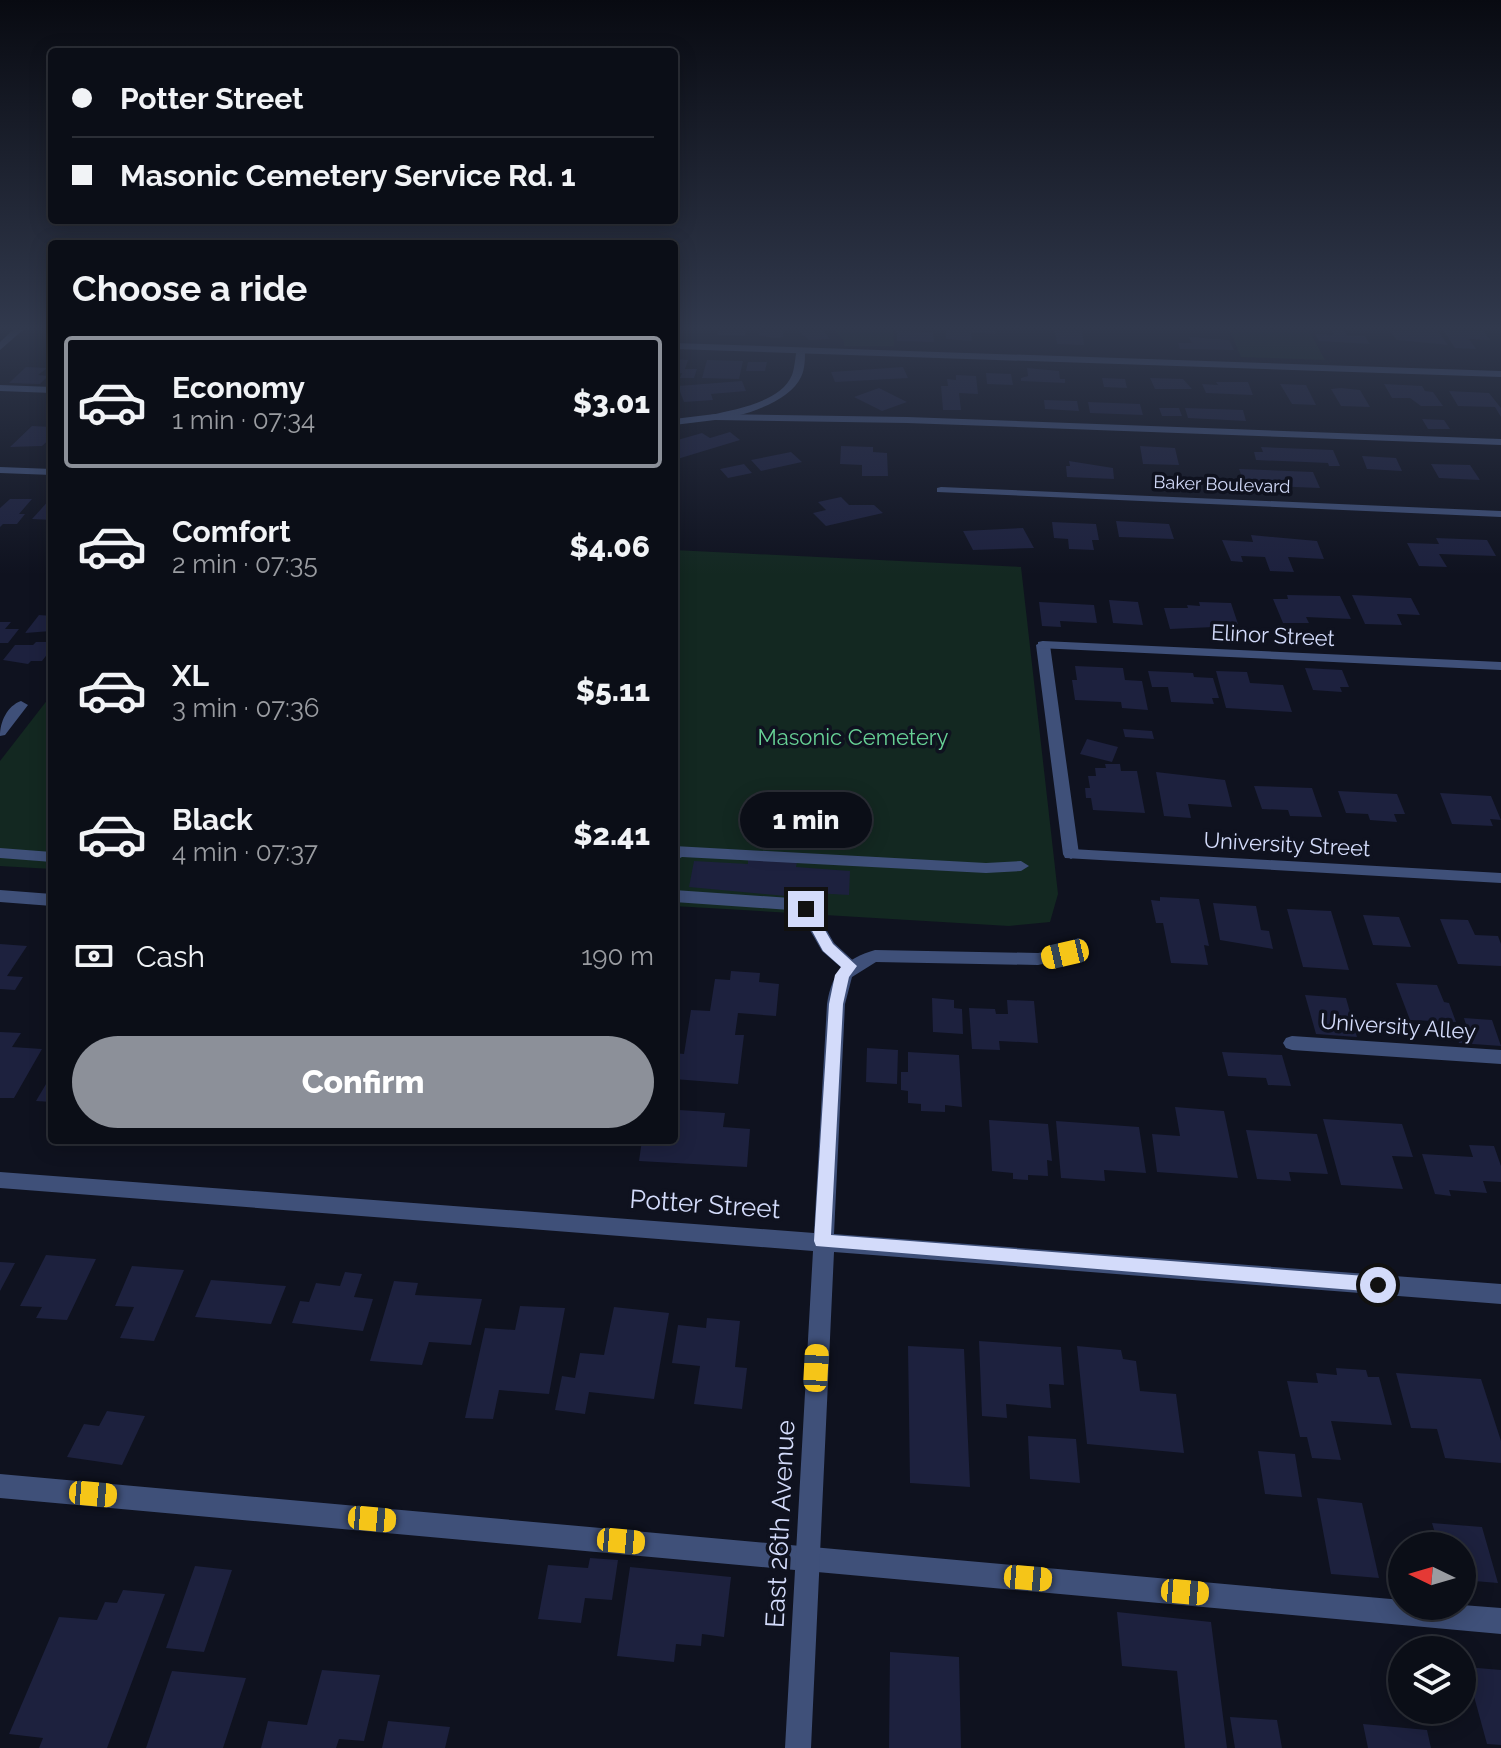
<!DOCTYPE html>
<meta charset="utf-8">
<style>
body{margin:0;font-family:Raleway,sans-serif;background:#191c24;color:#f1f3f6;height:100vh;display:flex;flex-direction:column;font-size:30px;white-space:nowrap}
*{box-sizing:border-box;margin:0}
p{font-size:26px;color:#9a9ca1}
.icon{flex:none;width:44px;height:44px;fill:none;stroke:currentColor;stroke-width:2;stroke-linecap:round;stroke-linejoin:round}
.map{position:relative;flex:1;overflow:hidden}
.side{position:absolute;left:48px;top:240px;width:630px;height:904px;display:flex;flex-direction:column;background:#0b0e17;border-radius:8px;box-shadow:0 4px 20px #0003,0 0 0 2px #2b2e36}
.side>*{flex:none}
.hud{position:absolute;left:48px;top:48px;width:630px;height:176px;border-radius:8px;box-shadow:0 4px 20px #0003,0 0 0 2px #2b2e36;display:grid;align-content:center;height:176px;padding:0 24px;background:#0b0e17}
.needle{width:52px;rotate:275deg}
.controls{position:absolute;left:1388px;top:1532px;display:grid;gap:16px}
.controls a{display:grid;place-items:center;width:88px;height:88px;border-radius:50%;background:#0b0e17;box-shadow:0 4px 20px #0003,0 0 0 2px #2b2e36;font-size:40px}
.end{position:absolute;width:36px;height:36px;margin:-18px;border:10px solid #d3dbfa;background:#111;box-shadow:0 0 0 4px #111}
.from{border-radius:50%}
.bubble{position:absolute;height:56px;border-radius:28px;background:#0b0e17;box-shadow:0 4px 20px #0003,0 0 0 2px #2b2e36;font-size:26px;font-weight:800;line-height:56px;text-align:center}
.car{position:absolute;width:24px;height:48px;margin:-24px -12px;border-radius:10px;box-shadow:0 0 6px 2px #0007;background:linear-gradient(#f5c518 24%,#345 0 40%,#f5c518 0 76%,#345 0 86%,#f5c518 0)}
.hud b{display:flex;align-items:center;gap:28px;height:76px;font-size:30px}
.hud b+b{border-top:2px solid #2b2e36}
.hud i{width:20px;height:20px;background:#f1f3f6}
ul{padding:0;list-style:none}
li{display:flex;align-items:center;gap:24px;height:132px;margin:0 16px 12px;padding:0 8px;border:4px solid transparent;border-radius:8px}
li div{flex:1}
li b{display:block;font-size:30px}
li em{font-style:normal;font-weight:800}
li.active{border-color:#8c9099}
li>.icon{width:72px;height:72px;stroke-width:1.5}
h2{padding:0 24px;font-size:36px;line-height:96px}
.pay{display:flex;align-items:center;gap:20px;height:88px;padding:0 24px;font-size:30px}
.pay p{margin-inline-start:auto}
.primary-button{display:flex;gap:16px;margin-top:auto;padding:16px 24px}
.primary-button a{flex:1;height:92px;border-radius:48px;background:#8c9099;color:#fff;font-size:32px;font-weight:800;line-height:92px;text-align:center}
.map>svg:first-child{display:block}
.green{fill:#132821}
.building{fill:#1d213e}
.lines{fill:none;stroke-linecap:round;stroke-linejoin:round}
.service{fill:#3f5079;fill-rule:evenodd}
.minor{fill:#3f5079;fill-rule:evenodd}
.tertiary{fill:#3f5079;fill-rule:evenodd}
.route{fill:#d3dbfa}
.labels{text-anchor:middle;dominant-baseline:central;stroke-width:7;stroke-linejoin:round;paint-order:stroke}
.far-street-label{font-size:18px;fill:#d3dbfa;stroke:#0f121f}
.street-label{font-size:22px;fill:#d3dbfa;stroke:#0f121f}
.park-label{font-size:22px;fill:#67d195;stroke:#0f121f}
.near-street-label{font-size:26px;fill:#d3dbfa;stroke:#0f121f}
</style>
<div class="map">
<svg width="1501" height="1748" viewBox="0 0 1501 1748">
<rect width="100%" height="100%" fill="#0f121f"/>
<path class="green" d="M835 330H893L894 346H844V341Z
M1209 330H1309L1325 360 1241 357 1230 331Z
M674 550 1021 567 1058 894 1050 922 1009 926 674 906Z
M52 694V869L0 866V761Z"/>
<path class="building" d="M719 330H747L745 336 717 335Z
M760 330H784L783 337 777 338 759 336Z
M797 330H823L830 339 809 340Z
M946 330H995V334L971 333 972 341 946 339Z
M1055 330H1082L1084 345 1057 344Z
M1331 330H1344L1348 336H1365L1370 344 1319 341 1315 334 1334 335Z
M1416 330H1437L1448 345 1397 340 1390 331Z
M1443 330 1484 331 1490 340 1469 339 1476 349 1455 348Z
M897 331 933 332 934 342 897 341Z
M1189 337 1229 340 1234 350 1180 349 1178 343H1192Z
M674 359 688 360 685 369H697L694 378H680L682 373H674Z
M707 360 743 361 739 379 702 378Z
M748 362H767L765 371H746Z
M26 367 47 368 38 375 48 376 40 384 9 383Z
M903 367 908 378 835 382 831 372Z
M1027 368 1059 371 1060 379H1065V383L1021 381V378L1028 376Z
M986 373 1011 374 1013 385 987 384Z
M956 375 976 376 978 394 959 393 961 410H943L941 386H948L947 379 956 380Z
M1102 378 1125 379 1127 388 1104 387Z
M1150 378 1183 379 1192 389H1155Z
M742 381 746 391 711 394 713 400 684 402 678 386Z
M1216 382H1248L1253 395 1206 393 1202 384 1218 385Z
M1280 384 1306 385 1316 405 1292 404Z
M1384 384 1422 386 1425 391 1433 392 1443 406H1421L1410 398H1392Z
M879 388 907 402 882 411 854 397Z
M1341 388 1360 390 1370 407 1341 406 1331 389Z
M1449 391 1489 393 1501 408V417L1495 407 1458 406Z
M1044 400 1077 401 1079 411 1045 409Z
M1088 402 1140 404 1143 415 1090 413Z
M1159 408H1179L1182 416H1162Z
M1185 408 1243 410 1246 421 1188 418Z
M1422 419 1444 420 1450 429H1428Z
M32 426 52 427 48 431H52V437L42 446 10 447Z
M730 432 740 440 674 460V441L702 433 710 438Z
M841 446 873 447V452L887 453 888 476H862V465L840 464Z
M1140 446 1175 448 1179 465 1143 464Z
M1261 447 1333 450 1340 466H1329L1328 463 1256 460 1254 452H1263Z
M791 452 802 462 761 471 751 460Z
M1362 456 1396 458 1402 471 1367 469Z
M1069 461 1113 468 1114 479 1067 477 1066 466H1070Z
M744 464 752 473 728 478 720 469Z
M1431 464 1470 465 1480 480 1439 478Z
M1239 469 1313 472 1320 488 1245 485Z
M52 497V520L32 519Z
M841 497 849 505H874L883 513 826 526 813 513 826 510 818 502Z
M10 499H32L19 514H25L17 524H3L0 527V508Z
M1116 521 1169 524 1174 539 1119 537Z
M1052 522 1096 524 1099 540H1092L1094 550 1069 549 1068 539 1054 538Z
M1023 528 1034 548 973 550 963 531Z
M1251 535 1317 541 1324 559 1288 557 1294 572 1270 571 1265 557 1241 556 1243 562 1231 561 1222 540 1253 542Z
M1436 538 1487 540 1496 556 1439 554 1447 567 1419 566 1407 543 1439 544Z
M1287 595 1340 596 1351 619 1306 617 1309 623H1283L1273 599H1288Z
M1352 595 1411 598 1420 615 1397 614 1402 625 1365 624Z
M1109 600 1138 602 1143 625 1113 623Z
M1039 602 1094 605 1097 623 1060 621 1061 627 1042 626Z
M1199 602 1231 603 1238 624 1212 623 1214 627 1170 629 1164 608H1188L1187 605 1200 606Z
M39 615 52 616 51 631 25 633Z
M0 622H11L5 629H19L8 643H0Z
M36 642H52V648L42 661H31L28 664 3 660 15 645H33Z
M1075 666 1123 668 1125 680 1142 681 1148 710 1122 708 1121 702 1075 700 1072 680H1077Z
M1305 668 1342 670 1349 687H1340L1342 692 1313 690Z
M1148 671 1193 673 1194 677 1213 678 1219 698H1212L1214 704 1171 702 1168 687H1152Z
M1216 671 1247 672 1250 683 1283 685 1292 712 1226 708Z
M1123 729 1152 731 1154 739 1125 737Z
M1087 739 1118 747 1112 762 1080 754Z
M1105 764H1120L1121 771H1137L1145 813 1093 810 1091 798H1086L1085 788H1090L1088 776H1096L1095 768H1106Z
M1156 772 1225 780 1232 807 1188 804 1191 818 1164 816Z
M1254 786 1312 788 1322 817 1290 816 1288 810 1262 809Z
M1338 791 1397 794 1405 814H1394L1397 822 1370 820 1368 814 1346 813Z
M1440 793 1491 796 1501 820 1490 819 1493 826 1452 824Z
M748 860 797 862 796 867 850 871 849 895 797 892 796 897 689 887 694 861 748 864Z
M1160 897 1199 899 1209 946 1204 945 1208 965 1171 963 1163 923H1156L1151 900 1160 901Z
M1213 903 1256 906 1261 930 1269 931 1273 949 1220 940Z
M1287 909 1331 911 1349 970 1303 967Z
M1363 915 1399 917 1411 947 1373 945Z
M1440 919 1468 920 1475 935 1498 936 1501 944V966L1458 964Z
M0 944 27 946 7 976 23 977 15 990 0 989Z
M731 971 760 973 759 982 779 984 776 1016 738 1013 735 1035H744L738 1084 674 1079V1053L684 1054 691 1010 710 1011 715 979 730 980Z
M1396 983 1437 985 1444 1002 1449 1003 1456 1022 1410 1020Z
M1305 995 1346 998 1357 1037 1316 1034Z
M932 998 954 1000V1008L962 1009 963 1034 933 1032Z
M1007 1000 1034 1001 1038 1043 999 1041 1000 1050 972 1049 969 1008 995 1009 996 1014H1008Z
M1464 1018 1492 1020 1501 1046 1459 1043 1453 1027 1467 1028Z
M0 1032 21 1033 12 1047 42 1049 14 1098H0Z
M867 1048 898 1050 897 1084 866 1082Z
M908 1052 959 1055 962 1107 945 1105V1112L921 1111V1104L908 1103V1091L901 1090V1072H908Z
M1222 1052 1282 1055 1291 1086 1268 1085 1266 1078 1228 1076Z
M52 1074V1102L36 1101Z
M1175 1107 1224 1111 1238 1178 1157 1172 1152 1134 1180 1136Z
M679 1110 725 1113 723 1127 750 1129 747 1167 639 1161 642 1140H674V1120H678Z
M1323 1119 1402 1124 1413 1157 1392 1156 1403 1189 1341 1185Z
M989 1120 1048 1124 1052 1161 1047 1160 1048 1176 1028 1175V1180L1013 1179V1173L992 1171Z
M1056 1121 1139 1127 1146 1173 1104 1170 1105 1181 1061 1178Z
M1246 1130 1317 1134 1328 1174 1289 1172 1291 1181 1257 1179Z
M1469 1145 1494 1146 1501 1166V1182L1483 1181 1487 1193 1449 1190 1451 1196 1435 1194 1422 1154 1473 1157Z
M46 1255 96 1259 67 1320 36 1318 42 1307 20 1306Z
M0 1262 15 1263 0 1291Z
M132 1266 184 1270 154 1341 120 1338 134 1307 115 1306Z
M345 1272 362 1274 354 1297 373 1299 363 1331 292 1323 300 1301 309 1302 316 1283 340 1286Z
M211 1280 286 1286 271 1324 195 1317Z
M394 1281 418 1283 415 1295 482 1299 471 1345 429 1342 422 1365 370 1361Z
M520 1306 565 1308 549 1394 499 1390 493 1419 465 1418 485 1328 515 1330Z
M614 1307 669 1313 654 1399 589 1392 585 1414 555 1410 562 1376 575 1378 580 1353 604 1355Z
M707 1318 740 1321 735 1367 747 1368 742 1409 694 1404 700 1366 672 1363 678 1325 706 1328Z
M979 1341 1061 1347 1064 1385 1049 1384 1051 1408 1006 1404 1007 1418 982 1416Z
M908 1346 964 1349 970 1487 910 1483Z
M1077 1346 1121 1350 1123 1359 1136 1361 1140 1391 1176 1394 1184 1453 1087 1444Z
M1336 1368 1366 1370 1368 1377H1379L1392 1425 1331 1421 1341 1460 1312 1458 1307 1437H1300L1287 1381 1318 1383 1316 1373 1337 1375Z
M1396 1373 1481 1379 1501 1441V1463L1445 1458 1437 1429 1411 1428Z
M107 1411 145 1416 122 1465 67 1457 84 1424 99 1426Z
M1028 1436 1076 1439 1080 1483 1030 1479Z
M1258 1451 1295 1454 1302 1497 1265 1494Z
M1317 1498 1362 1503 1379 1578 1331 1574Z
M1432 1523 1482 1527 1498 1583 1462 1580V1546H1439Z
M590 1558 618 1560 612 1600 585 1598 581 1623 538 1619 548 1565 588 1568Z
M195 1566 232 1570 204 1652 166 1648Z
M630 1567 731 1577 724 1637 702 1634 701 1646 676 1644 674 1662 617 1656Z
M123 1590 165 1594 107 1748H39L43 1738 9 1734 59 1617 97 1620 105 1602 117 1603Z
M1117 1612 1211 1622 1227 1748H1185L1177 1671 1122 1666Z
M890 1652 959 1657 961 1748H889Z
M1466 1667 1501 1670V1745L1487 1744Z
M322 1670 380 1675 364 1741 339 1739 336 1748H261L268 1721 307 1725Z
M172 1671 246 1678 223 1748H146Z
M1230 1717 1277 1720 1282 1748H1235Z
M388 1721 450 1727 445 1748H382Z
M1363 1724 1427 1730 1431 1748H1368Z"/>
<g class="lines">
<path class="service" d="M797 349 805 351C805 359 805 369 801 377 790 402 737 420 711 419V415C736 409 781 402 792 375 795 367 795 357 797 349Z
M0 385 52 387V393L0 391Z
M1043 641 1050 645 1079 854 1071 859 1063 854 1036 645Z
M674 846 986 863 1021 861 1029 866 1021 871 986 873 682 857 674 861Z
M0 848 52 852V862L0 858Z
M674 890 791 898 812 905 834 943 859 966 856 970H844L822 951 800 913 790 910 674 902Z
M1292 1036 1501 1050V1064L1292 1050 1286 1048 1283 1043 1286 1038Z
M0 1474 1402 1600V1606L1462 1605 1501 1608V1634L0 1498Z"/>
<path class="minor" d="M674 343 1501 371V377L674 349Z
M715 414 907 417 1501 439V445L907 423 715 420 674 425V419Z
M0 467 52 469V475L0 473Z
M941 487 1501 511V517L937 492V488Z
M1043 641 1501 662V670L1038 648V642Z
M21 701 28 705 5 735 0 736C0 722 7 706 21 701Z
M1071 849 1501 873V883L1065 858 1063 854 1065 850Z
M0 890 52 894V906L0 902Z
M1078 938 1084 940 1086 944 1071 958 1038 965 876 962 852 977 845 1004 834 1234 1501 1284V1304L834 1252 811 1748H785L813 1251 0 1188V1172L814 1233 827 1004C832 972 845 959 875 950L1038 953 1060 949Z"/>
<path class="tertiary" d="M13 330H23L0 350V342Z"/>
</g>
<linearGradient id="sky" x2="0" y2="1"><stop stop-color="#080a11"/><stop offset="0.57" stop-color="#31394d"/><stop offset="1" stop-color="#31394d" stop-opacity="0"/></linearGradient>
<rect width="1501" height="575" fill="url(#sky)"/>
<path class="route" d="M806 904 811 906 833 944 857 966 849 977 843 1004 831 1235 1378 1277 1386 1285 1384 1290 1378 1292 816 1246 814 1241 829 1004 835 975 841 967 823 951 800 909Z"/>
<g class="labels">
<g class="far-street-label">
<text transform="translate(1222 484) rotate(2)">Baker Boulevard</text>
</g>
<g class="street-label">
<text transform="translate(1273 635) rotate(3)">Elinor Street</text>
<text transform="translate(1287 844) rotate(3)">University Street</text>
<text transform="translate(1398 1026) rotate(4)">University Alley</text>
</g>
<g class="park-label">
<text x="853" y="737">Masonic Cemetery</text>
</g>
<g class="near-street-label">
<text transform="translate(705 1204) rotate(4)">Potter Street</text>
<text transform="translate(780 1524) rotate(-87)">East 26th Avenue</text>
</g>
</g>
</svg>
<div class="controls">
<a><svg class="needle" viewBox="-14 -14 28 28"><path d="M0-13l5 13h-10z" fill="#e53935"/><path d="M0 13l5-13h-10z" fill="#9a9ca1"/></svg></a>
<a><svg class="icon" aria-label="layers" viewBox="0 0 24 24"><path d="M12 4l9 5-9 5-9-5zM3 14l9 5 9-5"/></svg></a>
</div>
<i class="end from" style="left:1378px;top:1285px"></i>
<i class="end" style="left:806px;top:909px"></i>
<div class="bubble" style="left:740px;top:792px;width:132px">1 min</div>
<i class="car" style="left:1065px;top:954px;rotate:257deg"></i>
<i class="car" style="left:816px;top:1368px;rotate:3deg"></i>
<i class="car" style="left:93px;top:1494px;rotate:95deg"></i>
<i class="car" style="left:372px;top:1519px;rotate:95deg"></i>
<i class="car" style="left:621px;top:1541px;rotate:95deg"></i>
<i class="car" style="left:1028px;top:1578px;rotate:95deg"></i>
<i class="car" style="left:1185px;top:1592px;rotate:95deg"></i>
<div class="hud">
<b><i class="from"></i>Potter Street</b>
<b><i></i>Masonic Cemetery Service Rd. 1</b>
</div>
<section class="side">
<h2>Choose a ride</h2>
<ul>
<li class="active"><svg class="icon" aria-label="car" viewBox="0 0 24 24"><path d="M5 17H2v-5l4-1 3-4h7l3 4 3 1v5h-3M9 17h6M6 11h13"/><circle cx="7" cy="17" r="2"/><circle cx="17" cy="17" r="2"/></svg><div><b>Economy</b><p>1 min · 07:34</p></div><em>$3.01</em></li>
<li><svg class="icon" aria-label="car" viewBox="0 0 24 24"><path d="M5 17H2v-5l4-1 3-4h7l3 4 3 1v5h-3M9 17h6M6 11h13"/><circle cx="7" cy="17" r="2"/><circle cx="17" cy="17" r="2"/></svg><div><b>Comfort</b><p>2 min · 07:35</p></div><em>$4.06</em></li>
<li><svg class="icon" aria-label="car" viewBox="0 0 24 24"><path d="M5 17H2v-5l4-1 3-4h7l3 4 3 1v5h-3M9 17h6M6 11h13"/><circle cx="7" cy="17" r="2"/><circle cx="17" cy="17" r="2"/></svg><div><b>XL</b><p>3 min · 07:36</p></div><em>$5.11</em></li>
<li><svg class="icon" aria-label="car" viewBox="0 0 24 24"><path d="M5 17H2v-5l4-1 3-4h7l3 4 3 1v5h-3M9 17h6M6 11h13"/><circle cx="7" cy="17" r="2"/><circle cx="17" cy="17" r="2"/></svg><div><b>Black</b><p>4 min · 07:37</p></div><em>$2.41</em></li>
</ul>
<div class="pay"><svg class="icon" aria-label="cash" viewBox="0 0 24 24"><path d="M3 7h18v10H3z"/><circle cx="12" cy="12" r="2"/></svg>Cash<p>190 m</p></div>
<div class="primary-button"><a>Confirm</a></div>
</section>
</div>
